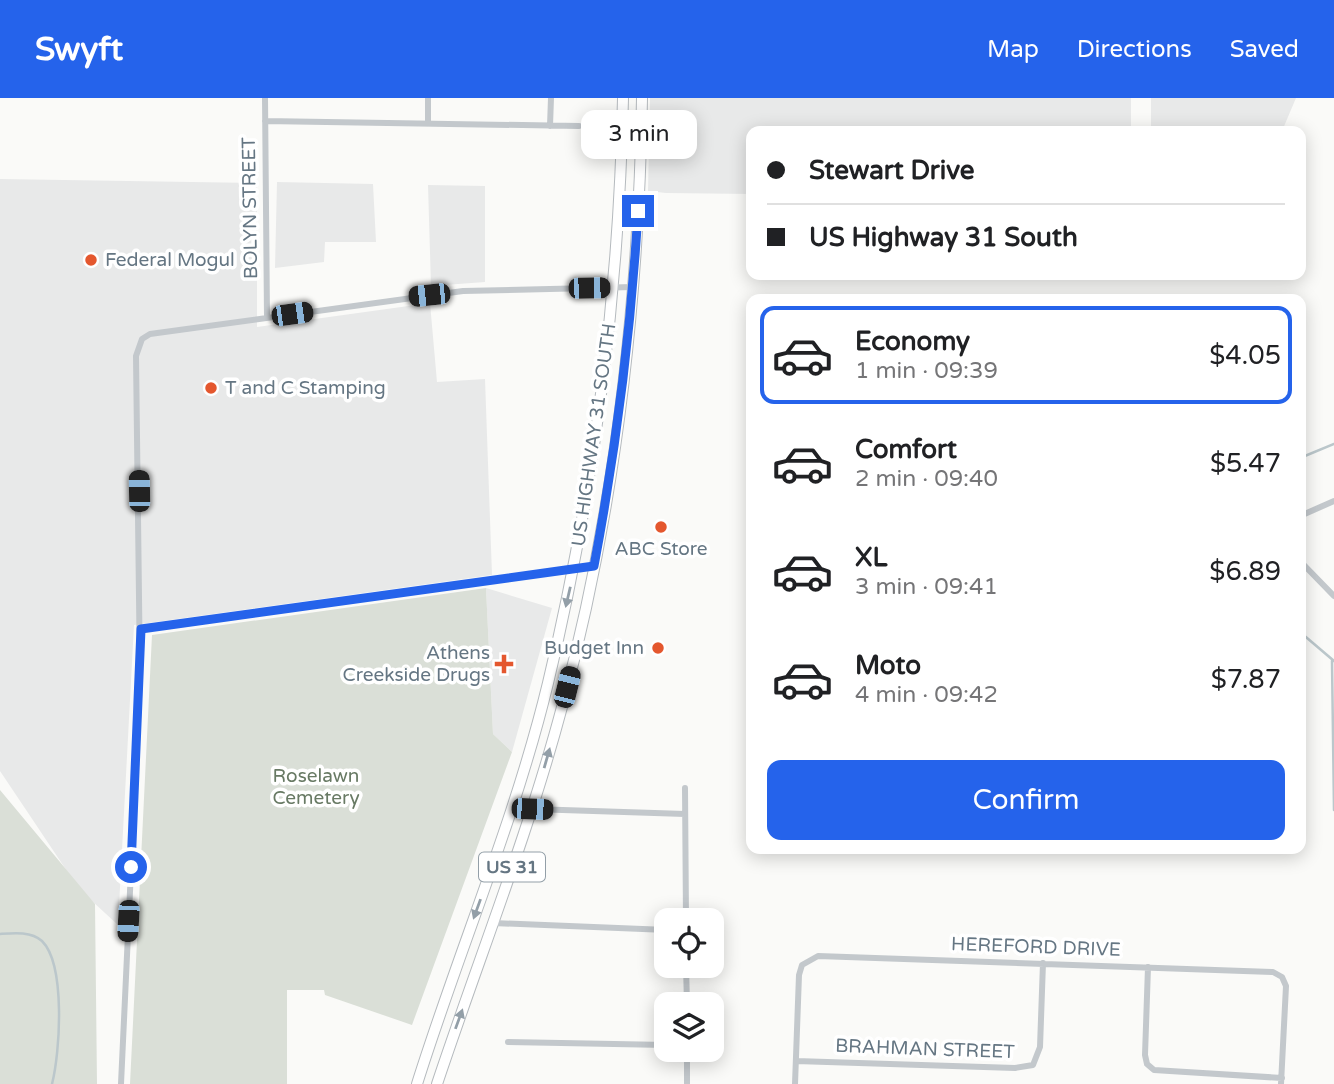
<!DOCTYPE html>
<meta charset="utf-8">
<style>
body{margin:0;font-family:"Varela Round",sans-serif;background:#f6f6f6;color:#202124;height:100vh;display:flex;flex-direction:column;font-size:26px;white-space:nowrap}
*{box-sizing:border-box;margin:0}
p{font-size:23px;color:#757577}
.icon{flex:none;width:38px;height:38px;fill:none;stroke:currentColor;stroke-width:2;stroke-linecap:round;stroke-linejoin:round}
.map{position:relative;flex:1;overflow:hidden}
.sheet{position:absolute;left:746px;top:196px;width:560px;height:560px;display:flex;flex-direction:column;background:#fff;border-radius:14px;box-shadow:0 4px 18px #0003}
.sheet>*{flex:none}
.guide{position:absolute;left:746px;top:28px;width:560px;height:154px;border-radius:14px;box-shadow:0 4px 18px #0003;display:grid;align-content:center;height:154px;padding:0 21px;background:#fff}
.controls{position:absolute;left:654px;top:810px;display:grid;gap:14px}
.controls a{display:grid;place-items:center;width:70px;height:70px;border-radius:14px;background:#fff;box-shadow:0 4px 18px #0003;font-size:35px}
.end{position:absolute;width:32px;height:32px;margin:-16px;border:9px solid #2563eb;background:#fff;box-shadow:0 0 0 4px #fff}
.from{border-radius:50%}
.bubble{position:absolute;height:49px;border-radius:14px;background:#fff;box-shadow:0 4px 18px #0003;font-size:23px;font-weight:600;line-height:49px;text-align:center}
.car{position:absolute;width:21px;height:42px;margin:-21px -10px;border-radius:9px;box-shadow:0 0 5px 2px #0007;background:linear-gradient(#222 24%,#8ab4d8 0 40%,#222 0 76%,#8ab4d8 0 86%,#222 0)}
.guide b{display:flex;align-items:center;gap:24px;height:66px;font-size:26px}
.guide b+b{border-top:2px solid #e0e0e0}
.guide i{width:18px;height:18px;background:#202124}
ul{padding:12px 0 0;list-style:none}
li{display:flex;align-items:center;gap:21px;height:98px;margin:0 14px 10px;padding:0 7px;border:4px solid transparent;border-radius:14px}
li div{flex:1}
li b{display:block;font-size:26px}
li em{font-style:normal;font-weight:600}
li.current{border-color:#2563eb}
li>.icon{width:63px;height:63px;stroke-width:1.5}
.button{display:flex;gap:14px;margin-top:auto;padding:14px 21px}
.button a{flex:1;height:80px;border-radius:14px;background:#2563eb;color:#fff;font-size:28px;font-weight:600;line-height:80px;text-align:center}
header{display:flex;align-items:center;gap:42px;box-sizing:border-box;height:98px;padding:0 35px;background:#2563eb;color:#fff}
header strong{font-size:33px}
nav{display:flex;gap:38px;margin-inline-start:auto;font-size:24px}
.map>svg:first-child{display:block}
.built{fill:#e8e9e9}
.green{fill:#dadfd7}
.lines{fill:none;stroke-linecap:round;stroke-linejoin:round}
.stream{stroke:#bbc7cb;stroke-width:2.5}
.primary-casing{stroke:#b5babe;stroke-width:12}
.minor{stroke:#c3c8cc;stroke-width:6}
.primary{stroke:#fff;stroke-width:10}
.oneway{fill:#939fa8}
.route{stroke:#2563eb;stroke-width:9}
.poi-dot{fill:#e4572e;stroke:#fff;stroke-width:2.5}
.labels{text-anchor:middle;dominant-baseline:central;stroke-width:7;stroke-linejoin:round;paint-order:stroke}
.shield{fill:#fff;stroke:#939fa8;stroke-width:2}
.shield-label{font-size:18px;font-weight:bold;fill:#657683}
.street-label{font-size:19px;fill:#657683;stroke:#fff}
.poi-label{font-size:19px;fill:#657683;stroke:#fff;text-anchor:start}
.park-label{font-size:19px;fill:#687a64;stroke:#fff}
</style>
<header>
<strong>Swyft</strong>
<nav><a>Map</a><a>Directions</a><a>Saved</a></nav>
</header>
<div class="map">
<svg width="1334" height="986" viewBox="0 0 1334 986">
<rect width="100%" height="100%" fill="#fafaf8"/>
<path class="built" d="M650 0H1131V33L1036 31 1035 33H751V96L666 95 648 93Z
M1151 0H1296L1282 33H1154L1151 32Z
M0 81 257 85V229L430 205 437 284 485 281 492 477 134 527 118 827 79 791 0 673Z
M277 84 373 86 376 144H325L324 164 275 170Z
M428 87 485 88V184L431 188Z
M486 490 552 510 512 654 493 636Z"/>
<path class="green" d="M486 490 493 636 512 654 412 927 325 897 324 892H287V986H130L152 537Z
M0 692 95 806 97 986H0Z"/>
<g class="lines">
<path class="stream" d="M1300 360 1334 346
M1300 534 1334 563
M1332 563 1334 712
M0 836C13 835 31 833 42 843 66 867 60 955 52 986"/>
<g class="primary-casing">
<path id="primary" d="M417 986C459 852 515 722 548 585 594 393 619 198 623 0
M437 986C479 860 528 737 562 609 615 411 639 204 642 0"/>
</g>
<path class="minor" d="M265 0 267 219
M428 0V25
M265 23 579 28
M550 28 551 0
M1300 418 1334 403
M1300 463 1334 498
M140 531 594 468
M685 690 686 822
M532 711 685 716
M493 825 667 832
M686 868 687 906
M1148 869 1145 957 1147 966 1154 972 1282 980
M508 944 667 947
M687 952V986
M796 963 1015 970 1033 967 1040 949 1043 865
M121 986 140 579 136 258 142 241 150 236 463 193 633 189
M795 986 799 877 802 867 818 858 1273 874 1282 879 1286 888 1281 986"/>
<use href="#primary" class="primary"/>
</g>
<defs><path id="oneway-solid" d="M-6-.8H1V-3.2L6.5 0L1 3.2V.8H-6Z" transform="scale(1.75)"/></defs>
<g class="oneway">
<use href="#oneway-solid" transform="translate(568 499) rotate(103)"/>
<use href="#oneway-solid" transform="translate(547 660) rotate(-74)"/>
<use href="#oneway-solid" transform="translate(477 811) rotate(110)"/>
<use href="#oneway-solid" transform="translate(459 921) rotate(-70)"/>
</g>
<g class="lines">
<path class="route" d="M131 769 141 531 594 468C616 351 631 233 638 113"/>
</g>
<g class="poi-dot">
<circle cx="91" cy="162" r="7"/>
<circle cx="211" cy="290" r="7"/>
<circle cx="661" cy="429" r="7"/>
<circle cx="658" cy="550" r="7"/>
<path d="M500.5 555.5h7v7h7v7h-7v7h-7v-7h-7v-7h7z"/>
</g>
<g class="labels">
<rect class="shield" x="479" y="754.5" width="66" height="29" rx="5"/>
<g class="shield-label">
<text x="512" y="769">US 31</text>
</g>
<g class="street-label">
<text transform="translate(250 110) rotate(-91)">BOLYN STREET</text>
<text transform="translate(594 337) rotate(-82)">US HIGHWAY 31 SOUTH</text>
<text transform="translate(1036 849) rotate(2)">HEREFORD DRIVE</text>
<text transform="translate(925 951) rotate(2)">BRAHMAN STREET</text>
</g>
<g class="poi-label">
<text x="105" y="162">Federal Mogul</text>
<text x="225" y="290">T and C Stamping</text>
<text x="661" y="451" text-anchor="middle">ABC Store</text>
<text x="644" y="550" text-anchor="end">Budget Inn</text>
<text x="490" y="555" text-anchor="end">Athens<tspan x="490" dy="22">Creekside Drugs</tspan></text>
</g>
<g class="park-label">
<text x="316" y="678">Roselawn<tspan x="316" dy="22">Cemetery</tspan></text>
</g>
</g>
</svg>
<div class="controls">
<a><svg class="icon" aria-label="locate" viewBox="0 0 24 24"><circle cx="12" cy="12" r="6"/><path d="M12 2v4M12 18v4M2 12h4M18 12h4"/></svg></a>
<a><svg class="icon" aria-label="layers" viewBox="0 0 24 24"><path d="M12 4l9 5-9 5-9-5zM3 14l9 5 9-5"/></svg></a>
</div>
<i class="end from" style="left:131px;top:769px"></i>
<i class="end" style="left:638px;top:113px"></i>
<div class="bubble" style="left:581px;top:12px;width:116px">3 min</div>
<i class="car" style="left:589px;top:190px;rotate:89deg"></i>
<i class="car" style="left:429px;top:197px;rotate:264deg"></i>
<i class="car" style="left:292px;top:216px;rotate:82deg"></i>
<i class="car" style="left:139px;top:393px;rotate:359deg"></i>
<i class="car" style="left:567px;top:589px;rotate:14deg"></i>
<i class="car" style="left:532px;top:711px;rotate:92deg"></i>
<i class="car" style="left:128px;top:823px;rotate:183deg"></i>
<div class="guide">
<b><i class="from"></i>Stewart Drive</b>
<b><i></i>US Highway 31 South</b>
</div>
<section class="sheet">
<ul>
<li class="current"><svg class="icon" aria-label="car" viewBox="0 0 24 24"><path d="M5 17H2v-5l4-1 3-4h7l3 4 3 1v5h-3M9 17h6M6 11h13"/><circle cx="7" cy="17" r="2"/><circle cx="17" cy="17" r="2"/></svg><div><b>Economy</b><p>1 min · 09:39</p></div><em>$4.05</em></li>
<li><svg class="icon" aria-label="car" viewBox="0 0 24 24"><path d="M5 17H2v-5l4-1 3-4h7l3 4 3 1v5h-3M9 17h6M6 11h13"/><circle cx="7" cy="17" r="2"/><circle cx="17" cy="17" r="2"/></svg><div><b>Comfort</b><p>2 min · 09:40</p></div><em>$5.47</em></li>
<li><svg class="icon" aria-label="car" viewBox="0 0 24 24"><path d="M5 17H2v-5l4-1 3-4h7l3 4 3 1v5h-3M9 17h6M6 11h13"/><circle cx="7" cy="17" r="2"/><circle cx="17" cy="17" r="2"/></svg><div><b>XL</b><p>3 min · 09:41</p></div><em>$6.89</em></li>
<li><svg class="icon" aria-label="car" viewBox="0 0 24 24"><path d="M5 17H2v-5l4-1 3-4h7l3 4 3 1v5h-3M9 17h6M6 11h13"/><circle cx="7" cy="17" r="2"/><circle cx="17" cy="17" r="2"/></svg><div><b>Moto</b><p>4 min · 09:42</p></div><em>$7.87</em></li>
</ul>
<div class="button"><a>Confirm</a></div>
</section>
</div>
